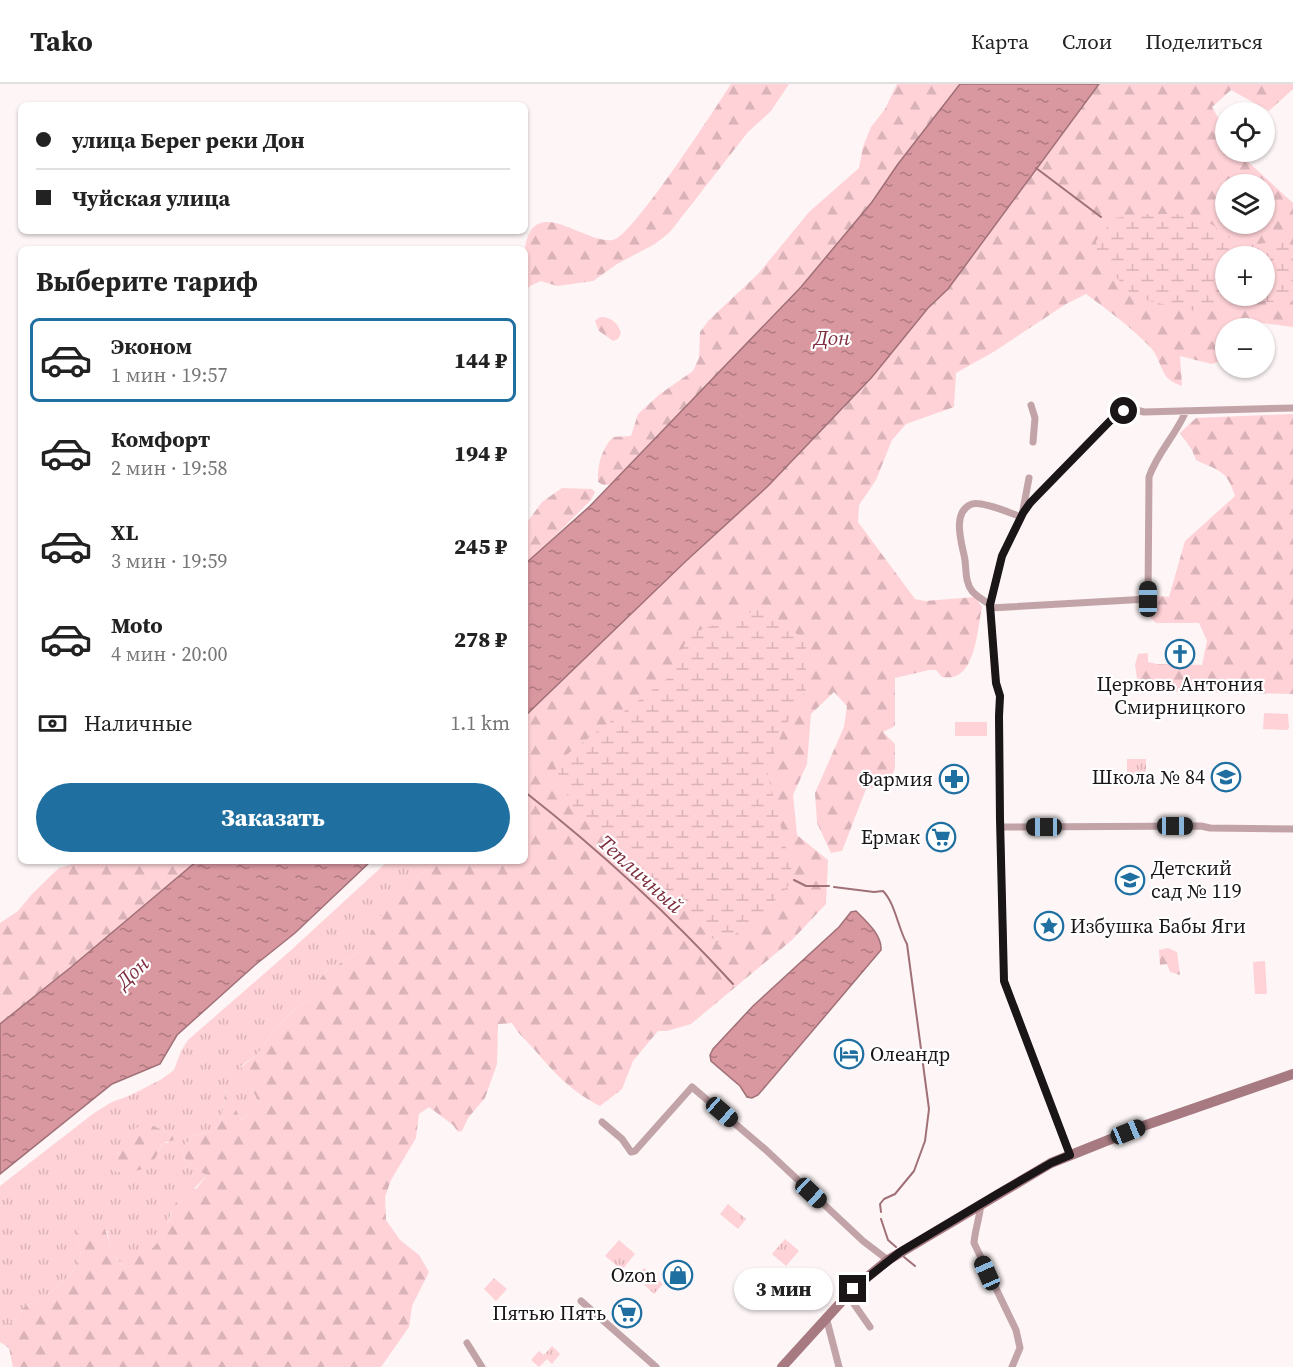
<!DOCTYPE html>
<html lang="ru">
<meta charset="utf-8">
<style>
body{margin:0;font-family:"Source Serif 4",serif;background:#f6f6f6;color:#222;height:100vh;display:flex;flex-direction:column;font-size:22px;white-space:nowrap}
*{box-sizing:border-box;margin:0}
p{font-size:20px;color:#767676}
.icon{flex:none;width:33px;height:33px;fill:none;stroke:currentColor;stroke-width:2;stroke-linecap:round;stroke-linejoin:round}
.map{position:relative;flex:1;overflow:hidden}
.details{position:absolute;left:18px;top:162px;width:510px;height:618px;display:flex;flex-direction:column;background:#fff;border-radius:9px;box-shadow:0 2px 4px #0004}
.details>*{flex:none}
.banner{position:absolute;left:18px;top:18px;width:510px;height:132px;border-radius:9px;box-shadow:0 2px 4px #0004;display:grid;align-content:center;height:132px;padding:0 18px;background:#fff}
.fabs{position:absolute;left:1215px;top:18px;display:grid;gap:12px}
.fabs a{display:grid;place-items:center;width:60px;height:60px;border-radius:50%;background:#fff;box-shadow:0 2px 4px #0004;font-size:30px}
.end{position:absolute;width:27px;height:27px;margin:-14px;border:8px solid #1a1516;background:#fff;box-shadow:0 0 0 3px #fff}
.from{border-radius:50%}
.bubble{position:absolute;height:42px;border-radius:21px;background:#fff;box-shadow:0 2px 4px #0004;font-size:20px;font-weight:800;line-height:42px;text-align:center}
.car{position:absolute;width:18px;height:36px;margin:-18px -9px;border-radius:8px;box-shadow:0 0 4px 2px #0007;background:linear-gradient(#222 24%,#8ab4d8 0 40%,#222 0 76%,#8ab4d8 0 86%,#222 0)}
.banner b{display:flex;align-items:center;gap:21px;height:57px;font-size:22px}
.banner b+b{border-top:2px solid #e0e0e0}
.banner i{width:15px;height:15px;background:#222}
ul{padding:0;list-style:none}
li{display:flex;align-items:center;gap:18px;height:84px;margin:0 12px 9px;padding:0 6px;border:3px solid transparent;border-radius:9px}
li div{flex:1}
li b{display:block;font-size:22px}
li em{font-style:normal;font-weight:800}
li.selected{border-color:#1f6fa1}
li>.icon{width:54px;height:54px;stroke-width:1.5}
h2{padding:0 18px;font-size:27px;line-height:72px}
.pay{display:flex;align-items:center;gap:15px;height:66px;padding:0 18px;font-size:22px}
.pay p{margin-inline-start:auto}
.action{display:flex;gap:12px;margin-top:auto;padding:12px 18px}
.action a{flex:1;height:69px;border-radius:36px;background:#1f6fa1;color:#fff;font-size:24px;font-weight:800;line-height:69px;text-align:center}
header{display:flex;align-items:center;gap:36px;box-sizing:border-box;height:84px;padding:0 30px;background:#fff;border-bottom:2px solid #e0e0e0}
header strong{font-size:28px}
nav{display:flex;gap:33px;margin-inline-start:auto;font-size:21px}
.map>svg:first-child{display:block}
.grass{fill:url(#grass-tufts);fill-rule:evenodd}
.forest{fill:url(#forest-firs);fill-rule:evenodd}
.wetland{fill:url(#wetland-marsh);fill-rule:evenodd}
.garden{fill:#fed2d7}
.water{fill:url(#water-ripples);stroke:#a07077;stroke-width:1.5}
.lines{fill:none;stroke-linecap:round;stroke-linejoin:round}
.stream{stroke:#a07077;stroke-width:2}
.street{stroke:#c2a3a7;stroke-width:7}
.secondary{stroke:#a67a80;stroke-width:10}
.route{stroke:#1a1516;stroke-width:8}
.labels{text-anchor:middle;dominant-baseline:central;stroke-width:4.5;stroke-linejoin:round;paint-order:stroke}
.poi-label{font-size:20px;fill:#1a1516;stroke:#fff;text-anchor:end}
.water-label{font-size:21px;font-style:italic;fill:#7d2e3f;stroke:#fff}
</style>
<header>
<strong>Tako</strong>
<nav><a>Карта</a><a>Слои</a><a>Поделиться</a></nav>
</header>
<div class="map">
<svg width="1293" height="1283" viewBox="0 0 1293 1283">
<defs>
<pattern id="grass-tufts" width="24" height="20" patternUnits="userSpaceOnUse" patternTransform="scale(1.5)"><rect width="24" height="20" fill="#fed2d7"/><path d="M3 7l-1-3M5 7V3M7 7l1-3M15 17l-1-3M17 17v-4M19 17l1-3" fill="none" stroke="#d9b3b8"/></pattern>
<pattern id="forest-firs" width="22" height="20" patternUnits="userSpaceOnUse" patternTransform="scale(1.5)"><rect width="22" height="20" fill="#fed2d7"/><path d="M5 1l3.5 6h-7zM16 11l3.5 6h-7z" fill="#d9b3b8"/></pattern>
<pattern id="wetland-marsh" width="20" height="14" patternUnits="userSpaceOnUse" patternTransform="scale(1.5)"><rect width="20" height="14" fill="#fed2d7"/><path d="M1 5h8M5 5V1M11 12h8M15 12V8" fill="none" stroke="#d9b3b8"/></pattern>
<pattern id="water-ripples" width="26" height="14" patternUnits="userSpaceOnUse" patternTransform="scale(1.5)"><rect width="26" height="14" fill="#d997a0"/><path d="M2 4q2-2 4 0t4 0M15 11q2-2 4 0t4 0" fill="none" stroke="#af7a81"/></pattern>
</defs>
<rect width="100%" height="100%" fill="#fdf5f6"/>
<path class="grass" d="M1127 675H1146V694H1127Z
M388 777H431L429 784 415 795 413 806 398 814 361 867 325 888 317 899V913L301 920 275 944 257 971 241 982 260 1021 241 1036 225 1004C223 1035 226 1046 192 1052L182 1066C185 1080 195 1086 208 1090L171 1129 165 1147 155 1164 131 1182 124 1184 111 1165 107 1147 76 1153 81 1171 72 1189 44 1214 25 1222 10 1240H0V1102L94 1029 112 1018 131 1011 162 995 174 986 181 967 188 956 289 868ZM150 1040 172 1051 168 1059H163L154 1076 117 1070 124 1061 129 1049Z
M728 1120 746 1135 738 1145 720 1130Z
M785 1155 799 1167 786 1182 772 1170Z
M619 1156 635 1170 622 1186 605 1172Z
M644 1184 663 1200 654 1210 636 1193Z
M494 1194 507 1205 496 1217 484 1205Z
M552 1262 560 1270 552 1280 547 1275 539 1283 531 1276 539 1267 544 1271Z"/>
<path class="forest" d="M731 0H789L771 27 748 48 670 148 655 160 617 180 593 197 557 202 541 197 530 202 525 207C525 190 520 153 535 142 553 127 591 160 613 156 632 153 716 23 731 0Z
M897 0H964L900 86 794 216 614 400 603 401 598 398C597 380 602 365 613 353L631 352 638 330 660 310 693 287 699 274 700 248 709 236 758 190 809 128 859 84 863 63 871 43 885 25Z
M1099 0H1293V5L1269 27 1231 6 1212 23 1225 46 1226 68H1240L1246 76 1293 119V243L1262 239 1259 244H1226L1225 275 1212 280 1180 272 1182 302C1160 294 1165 286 1154 268 1151 263 1145 258 1141 254 1124 238 1105 224 1086 210L1066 220 995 267 956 289 954 323 906 340 892 356 876 396 859 421 858 438 915 515 925 517 975 513 982 523C978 541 976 584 956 592 952 594 946 593 942 593L936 586H929L895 594V642L883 648 895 660V684L888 702 866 705 842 767 831 769 817 739 815 709 844 643 847 622 834 608 811 630 807 680 793 711 797 751 828 776 826 820 792 856 691 940 667 947H658L633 977 622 1005 600 1022C571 1007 554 989 533 964 524 954 519 951 512 939L498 940 497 980 485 1014 468 1034 462 1047 458 1048 453 1041 429 1023 419 1030 416 1054 391 1096 385 1113 386 1136 400 1156 419 1171 429 1188 412 1222 409 1243 381 1283H13L9 1264 0 1258V1240H10L25 1222 44 1214 72 1189 81 1171 76 1153 82 1137C108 1140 104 1143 111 1163 114 1171 120 1178 124 1184L131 1182 132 1168 148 1169C165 1154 171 1130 179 1110L197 1104 207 1091C195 1085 185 1080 182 1066L192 1052C227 1046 223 1033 225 1003L241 1036 260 1021 241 983 257 971 275 944 301 920 317 913V899L325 888 361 867 379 834 398 814 413 806 415 795 429 784 431 777H525V632L686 477 768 402 872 293 928 224 948 205ZM1226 100H1264V140H1226ZM1226 172H1264V212H1226Z
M602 233C612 234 618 239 621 249L618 255 613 257 599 247 595 237 598 234Z
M1293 330V610L1139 607 1135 581 1138 570 1148 569V578L1157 580 1202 581 1207 557 1199 539H1156L1150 533 1149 518 1159 512 1169 513 1185 457 1235 412C1227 386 1219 387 1196 376L1192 366 1180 349 1196 334Z
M562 404 592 405 595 408 591 416 525 482V441L542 418Z
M83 777H202L45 907 0 940V839L18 827 32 810 59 784Z
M1168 864 1177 868 1180 891 1170 888 1167 880 1160 881 1159 866Z
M150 1040 172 1051 174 1056 163 1059C159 1064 158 1071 154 1076 145 1088 125 1090 113 1087L112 1080 129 1049 139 1042Z"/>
<path class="wetland" d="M1149 130H1185L1213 141 1240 162 1282 157 1293 162V218H1248L1190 227 1134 213 1098 173 1096 157 1115 134ZM1226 172H1264V212H1226Z
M762 524 806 557V606L784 644 767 687 794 796 763 829 720 862 630 772 571 720 554 680 671 592 689 550Z"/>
<path class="garden" d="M1264 629 1288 630 1289 644 1287 646 1263 645Z
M955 638H987V652H955Z
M1265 877 1267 910H1255L1253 878Z"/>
<path class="water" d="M960 0H1099L948 205 928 224 872 293 768 402 686 477 525 632V480L590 422 801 203 872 118 898 80Z
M197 777H371L295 849 255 881 177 951 160 980 112 1000 0 1090V940L70 884Z
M856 827C866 837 882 851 881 866L758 1011 752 1014 747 1013 740 1002 711 977 710 971 713 965 753 922 839 843 851 828Z"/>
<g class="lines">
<path class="stream" d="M1036 84 1101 133
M525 708C599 766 669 830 733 900
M794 796 806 802H829
M834 803 874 808 883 807C895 819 898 844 907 860L929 1025 925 1057 914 1087 895 1110 884 1115 880 1120 881 1128
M881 1135 888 1156 896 1163
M904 1173 915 1182"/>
<path class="street" d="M1031 321 1035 334 1033 358
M1023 426 1029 394
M990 521C985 517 976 512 972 507 964 497 967 482 964 471 961 457 952 427 972 420 982 417 1011 429 1021 433
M990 524 1148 515 1149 393C1157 369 1176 351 1186 327
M1000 743 1201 742 1210 744 1293 745
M602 1038 622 1055 631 1068 635 1067 692 1003 766 1066 863 1157 888 1176
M1070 1071 1004 897 1000 735 999 632 1000 612 996 599 990 521 1002 472 1023 429 1038 410 1110 337 1129 324 1144 328 1293 324
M981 1119C980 1133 975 1145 974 1159L1016 1246 1020 1264 1012 1283
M847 1210 870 1243
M581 1217 656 1283
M826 1233 839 1283
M467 1259 482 1283"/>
<path class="secondary" d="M782 1283 853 1205 888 1176 1051 1079 1146 1041 1293 990"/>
</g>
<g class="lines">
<path class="route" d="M853 1205 900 1168 999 1109 1051 1079 1070 1071 1004 897 1000 735 999 632 1000 612 996 599 990 521 1002 472 1023 429 1030 419 1110 337 1124 327"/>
</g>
<defs>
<g id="church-ring" transform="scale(1.5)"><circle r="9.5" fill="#fff" stroke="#1f6fa1" stroke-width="1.5"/><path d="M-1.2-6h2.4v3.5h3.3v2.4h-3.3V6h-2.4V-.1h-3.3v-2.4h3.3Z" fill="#1f6fa1"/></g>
<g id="school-ring" transform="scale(1.5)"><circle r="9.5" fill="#fff" stroke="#1f6fa1" stroke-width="1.5"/><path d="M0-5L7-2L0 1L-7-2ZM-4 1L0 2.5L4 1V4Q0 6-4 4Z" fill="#1f6fa1"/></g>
<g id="pharmacy-ring" transform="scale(1.5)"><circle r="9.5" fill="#fff" stroke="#1f6fa1" stroke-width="1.5"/><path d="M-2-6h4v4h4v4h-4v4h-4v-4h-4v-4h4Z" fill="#1f6fa1"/></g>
<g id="supermarket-ring" transform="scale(1.5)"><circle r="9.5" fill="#fff" stroke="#1f6fa1" stroke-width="1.5"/><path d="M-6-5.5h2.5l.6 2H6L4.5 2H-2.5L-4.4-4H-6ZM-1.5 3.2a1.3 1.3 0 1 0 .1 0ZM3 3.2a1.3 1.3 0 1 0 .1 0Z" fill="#1f6fa1"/></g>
<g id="sight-ring" transform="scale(1.5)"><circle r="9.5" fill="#fff" stroke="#1f6fa1" stroke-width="1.5"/><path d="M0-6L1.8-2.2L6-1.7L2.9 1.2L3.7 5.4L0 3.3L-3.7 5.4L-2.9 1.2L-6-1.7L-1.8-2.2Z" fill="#1f6fa1"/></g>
<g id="hotel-ring" transform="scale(1.5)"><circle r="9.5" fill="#fff" stroke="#1f6fa1" stroke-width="1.5"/><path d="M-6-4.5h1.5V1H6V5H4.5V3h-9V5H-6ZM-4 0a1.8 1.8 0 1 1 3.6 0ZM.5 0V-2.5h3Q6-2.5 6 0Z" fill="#1f6fa1"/></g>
<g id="shop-ring" transform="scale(1.5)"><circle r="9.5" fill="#fff" stroke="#1f6fa1" stroke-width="1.5"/><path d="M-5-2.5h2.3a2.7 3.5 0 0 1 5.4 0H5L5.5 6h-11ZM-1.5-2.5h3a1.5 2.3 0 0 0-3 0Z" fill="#1f6fa1"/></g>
</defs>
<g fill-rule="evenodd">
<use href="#church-ring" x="1180" y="570"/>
<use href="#school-ring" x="1226" y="693"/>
<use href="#pharmacy-ring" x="954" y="695"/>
<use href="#supermarket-ring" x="941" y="753"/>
<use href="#school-ring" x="1130" y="796"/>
<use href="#sight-ring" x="1049" y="842"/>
<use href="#hotel-ring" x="849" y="970"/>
<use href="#shop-ring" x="678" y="1191"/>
<use href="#supermarket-ring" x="627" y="1229"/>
</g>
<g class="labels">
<g class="poi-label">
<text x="1180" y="600" text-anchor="middle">Церковь Антония<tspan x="1180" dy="23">Смирницкого</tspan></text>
<text x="1205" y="693">Школа № 84</text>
<text x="933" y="695">Фармия</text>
<text x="920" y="753">Ермак</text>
<text x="1151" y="784" text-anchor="start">Детский<tspan x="1151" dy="23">сад № 119</tspan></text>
<text x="1070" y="842" text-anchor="start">Избушка Бабы Яги</text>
<text x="870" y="970" text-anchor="start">Олеандр</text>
<text x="657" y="1191">Ozon</text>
<text x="606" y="1229">Пятью Пять</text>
</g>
<g class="water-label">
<text x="832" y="253">Дон</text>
<text transform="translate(641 790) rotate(42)">Тепличный</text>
<text transform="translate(132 888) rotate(-43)">Дон</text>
</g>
</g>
</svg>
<div class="fabs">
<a><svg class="icon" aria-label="locate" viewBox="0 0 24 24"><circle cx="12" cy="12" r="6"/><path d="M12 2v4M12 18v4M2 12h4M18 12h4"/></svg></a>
<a><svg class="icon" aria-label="layers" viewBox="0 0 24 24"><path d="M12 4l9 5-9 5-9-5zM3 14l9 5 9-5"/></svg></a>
<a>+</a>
<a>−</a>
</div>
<i class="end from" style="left:1124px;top:327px"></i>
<i class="end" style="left:853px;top:1205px"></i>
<div class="bubble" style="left:734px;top:1184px;width:99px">3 мин</div>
<i class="car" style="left:1148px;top:515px;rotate:0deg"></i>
<i class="car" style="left:1175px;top:742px;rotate:90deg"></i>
<i class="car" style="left:1044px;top:743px;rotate:270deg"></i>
<i class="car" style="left:722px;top:1028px;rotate:131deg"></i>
<i class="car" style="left:1128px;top:1048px;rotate:68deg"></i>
<i class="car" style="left:811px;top:1109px;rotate:133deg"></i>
<i class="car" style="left:987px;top:1189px;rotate:336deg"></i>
<div class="banner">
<b><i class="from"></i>улица Берег реки Дон</b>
<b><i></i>Чуйская улица</b>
</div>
<section class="details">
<h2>Выберите тариф</h2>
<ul>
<li class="selected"><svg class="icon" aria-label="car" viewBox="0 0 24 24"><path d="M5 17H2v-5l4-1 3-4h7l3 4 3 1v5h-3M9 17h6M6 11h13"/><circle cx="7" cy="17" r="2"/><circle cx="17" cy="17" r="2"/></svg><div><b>Эконом</b><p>1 мин · 19:57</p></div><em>144 ₽</em></li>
<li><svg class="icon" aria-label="car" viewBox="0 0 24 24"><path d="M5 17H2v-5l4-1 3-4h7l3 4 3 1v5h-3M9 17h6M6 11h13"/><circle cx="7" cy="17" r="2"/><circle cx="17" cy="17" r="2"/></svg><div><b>Комфорт</b><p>2 мин · 19:58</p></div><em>194 ₽</em></li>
<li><svg class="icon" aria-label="car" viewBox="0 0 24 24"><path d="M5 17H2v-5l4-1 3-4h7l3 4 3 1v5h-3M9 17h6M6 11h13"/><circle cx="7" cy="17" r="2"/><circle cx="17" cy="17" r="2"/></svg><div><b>XL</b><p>3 мин · 19:59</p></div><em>245 ₽</em></li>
<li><svg class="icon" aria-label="car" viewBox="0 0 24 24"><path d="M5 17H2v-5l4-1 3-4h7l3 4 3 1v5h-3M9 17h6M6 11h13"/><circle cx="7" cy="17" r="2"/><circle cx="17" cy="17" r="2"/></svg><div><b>Moto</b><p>4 мин · 20:00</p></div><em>278 ₽</em></li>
</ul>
<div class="pay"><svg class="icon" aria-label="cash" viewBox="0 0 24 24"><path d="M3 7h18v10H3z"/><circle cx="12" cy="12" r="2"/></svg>Наличные<p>1.1 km</p></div>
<div class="action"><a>Заказать</a></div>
</section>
</div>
